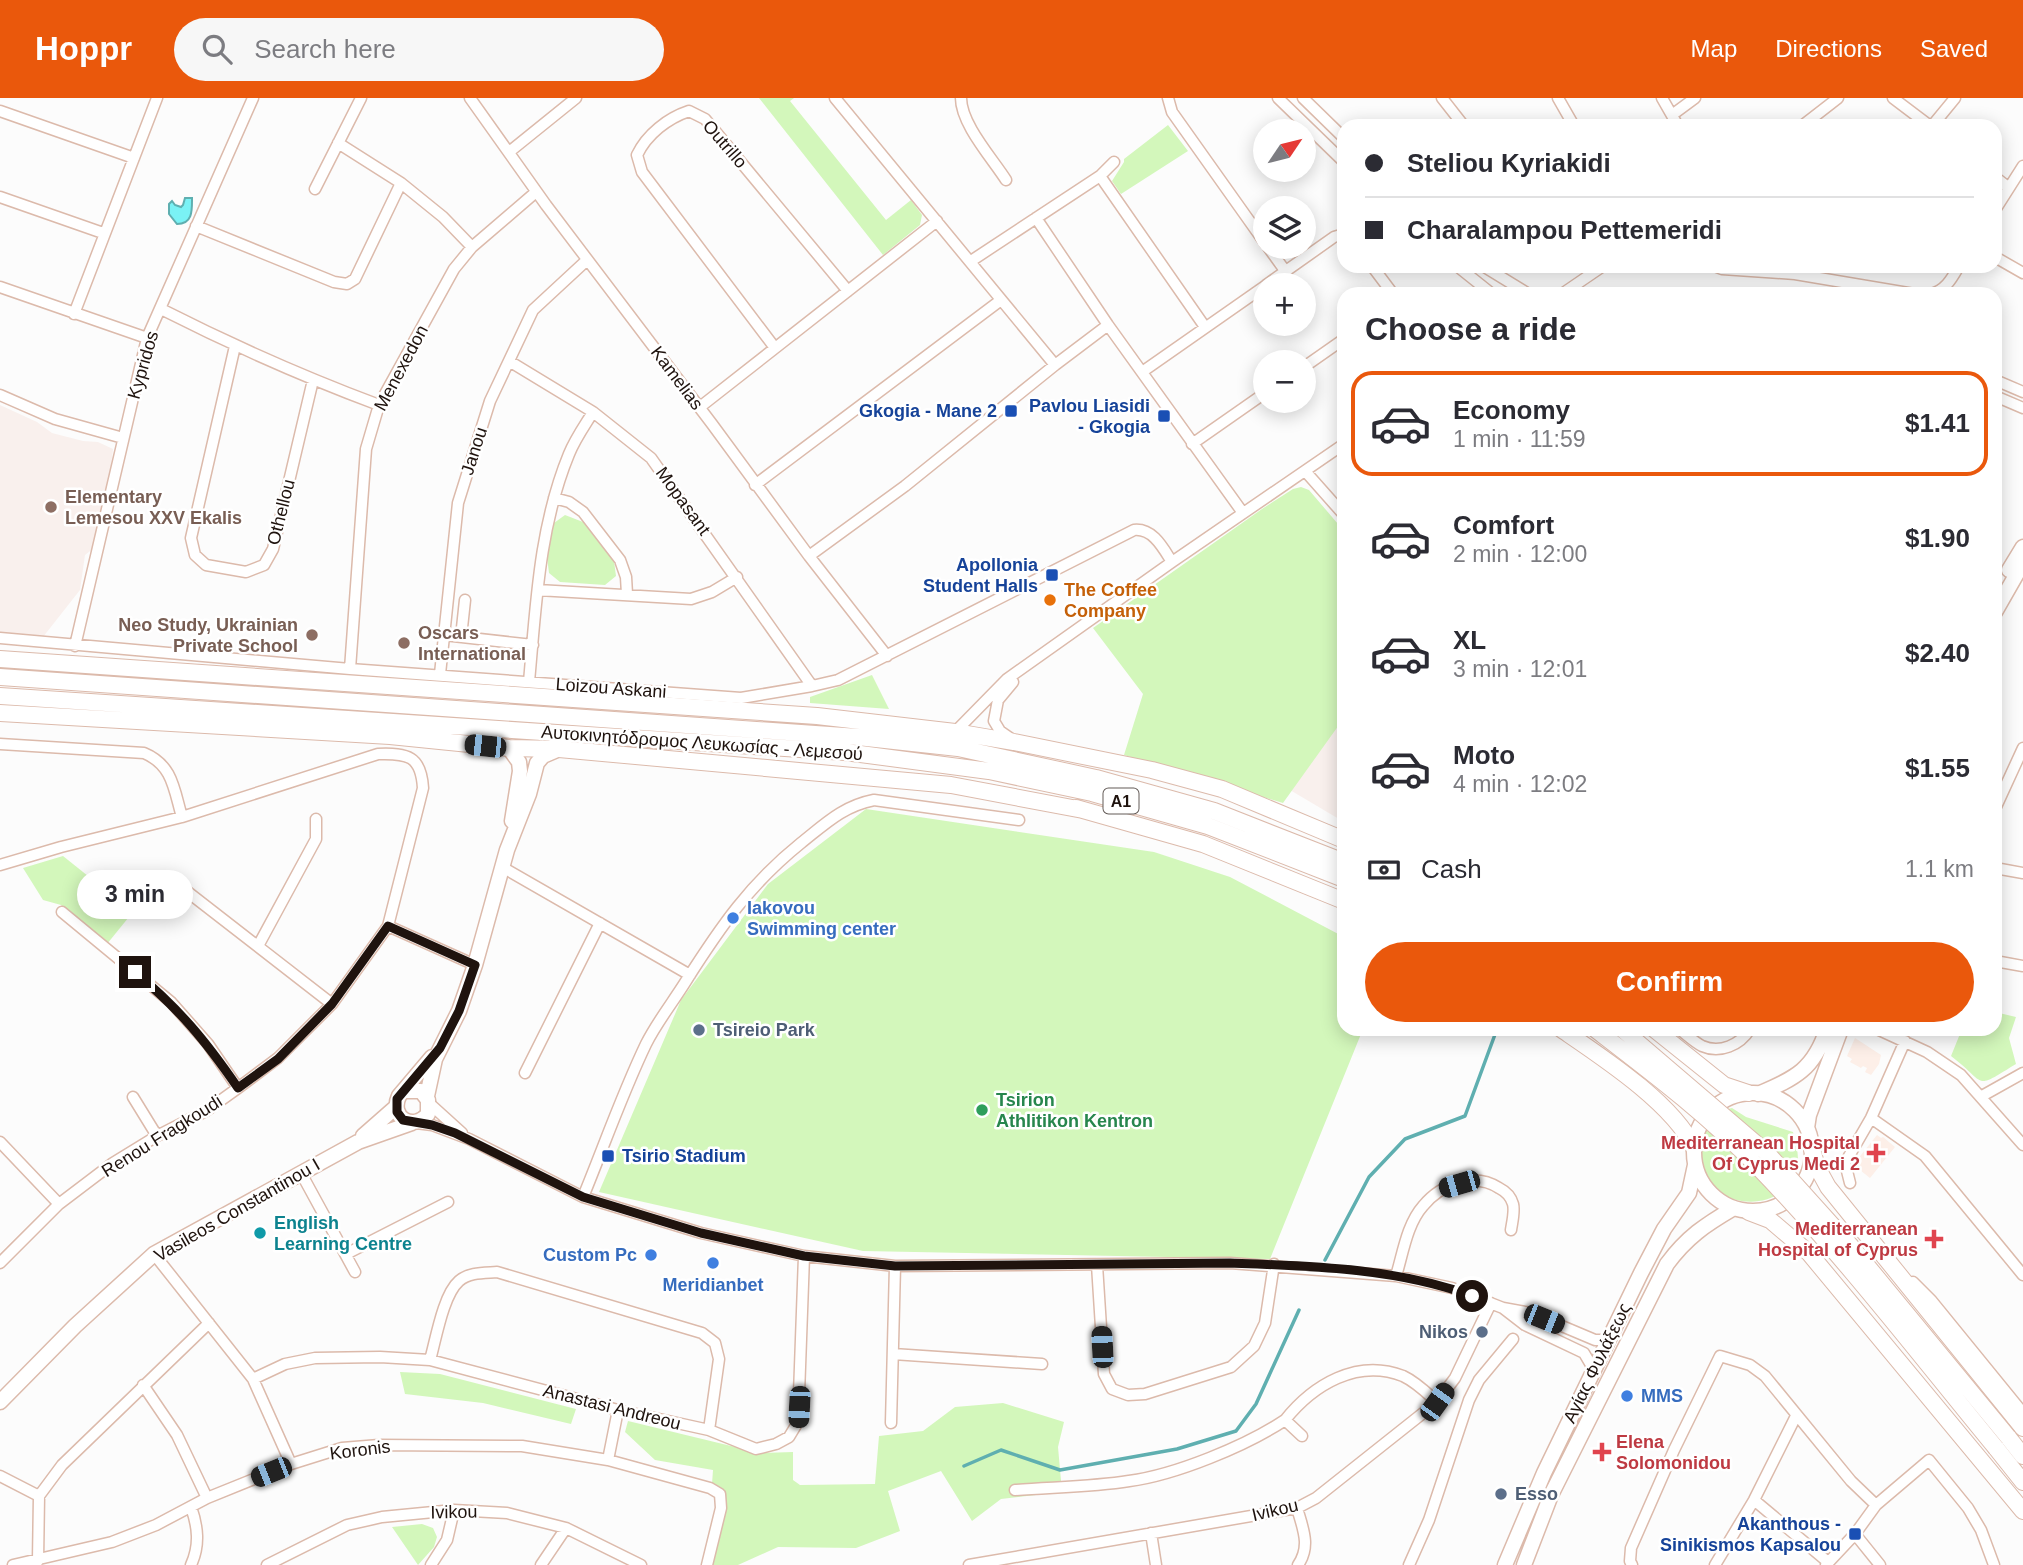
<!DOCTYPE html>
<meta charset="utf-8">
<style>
body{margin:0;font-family:Arial,sans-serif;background:#f7f7f7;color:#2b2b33;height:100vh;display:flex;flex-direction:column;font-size:26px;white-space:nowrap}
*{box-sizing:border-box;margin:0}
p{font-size:23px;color:#7c7c81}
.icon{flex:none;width:38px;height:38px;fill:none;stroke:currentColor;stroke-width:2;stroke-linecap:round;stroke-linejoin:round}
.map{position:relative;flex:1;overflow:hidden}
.side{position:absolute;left:1337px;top:189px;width:665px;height:749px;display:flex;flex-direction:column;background:#fff;border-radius:21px;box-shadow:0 4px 18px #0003}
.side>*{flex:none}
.banner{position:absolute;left:1337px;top:21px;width:665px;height:154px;border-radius:21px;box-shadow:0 4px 18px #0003;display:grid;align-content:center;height:154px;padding:0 28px;background:#fff}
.needle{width:46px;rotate:55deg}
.controls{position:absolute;left:1253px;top:21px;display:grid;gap:14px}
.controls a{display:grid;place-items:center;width:63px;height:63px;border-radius:50%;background:#fff;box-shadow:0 4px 18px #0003;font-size:35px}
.end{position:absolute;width:32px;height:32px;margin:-16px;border:9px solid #1f130e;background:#fff;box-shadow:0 0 0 4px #fff}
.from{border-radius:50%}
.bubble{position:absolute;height:49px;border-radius:24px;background:#fff;box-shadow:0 4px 18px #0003;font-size:23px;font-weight:800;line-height:49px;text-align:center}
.car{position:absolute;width:21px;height:42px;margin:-21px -10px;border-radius:9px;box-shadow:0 0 5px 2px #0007;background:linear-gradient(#222 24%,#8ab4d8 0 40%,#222 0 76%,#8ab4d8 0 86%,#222 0)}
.banner b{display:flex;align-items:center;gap:24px;height:66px;font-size:26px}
.banner b+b{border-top:2px solid #e1e1e2}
.banner i{width:18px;height:18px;background:#2b2b33}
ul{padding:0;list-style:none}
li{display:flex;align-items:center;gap:21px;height:105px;margin:0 14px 10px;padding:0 14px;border:4px solid transparent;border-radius:21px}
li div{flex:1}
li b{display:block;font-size:26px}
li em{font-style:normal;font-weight:800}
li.on{border-color:#ea580c}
li>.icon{width:63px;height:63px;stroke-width:1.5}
h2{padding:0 28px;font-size:32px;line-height:84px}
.pay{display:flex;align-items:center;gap:18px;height:77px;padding:0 28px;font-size:26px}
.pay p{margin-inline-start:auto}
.primary-button{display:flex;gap:14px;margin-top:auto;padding:14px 28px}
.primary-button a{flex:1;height:80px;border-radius:42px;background:#ea580c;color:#fff;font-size:28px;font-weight:800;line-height:80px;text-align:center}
header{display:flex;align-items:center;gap:42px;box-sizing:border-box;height:98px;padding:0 35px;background:#ea580c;color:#fff}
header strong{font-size:33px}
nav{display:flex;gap:38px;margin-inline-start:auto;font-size:24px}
.search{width:490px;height:63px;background:#f7f7f7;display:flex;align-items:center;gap:18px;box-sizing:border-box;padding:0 24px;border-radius:38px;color:#7c7c81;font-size:26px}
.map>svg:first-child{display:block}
.built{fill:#f9f0ed}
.medical{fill:#fdefe8}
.green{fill:#d3f7bb}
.water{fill:#7af2f5;stroke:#5fafb0;stroke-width:2}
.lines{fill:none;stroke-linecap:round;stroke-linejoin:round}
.stream{stroke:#5fafb0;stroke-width:3.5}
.minor-casing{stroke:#dcbaab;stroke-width:13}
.major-casing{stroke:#dcbaab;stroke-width:17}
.highway-casing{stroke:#dcbaab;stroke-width:18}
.minor{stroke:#fff;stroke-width:10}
.major{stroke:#fff;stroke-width:14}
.highway{stroke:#fff;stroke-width:16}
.highway-bridge-casing{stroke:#dcbaab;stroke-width:18;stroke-linecap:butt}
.highway-bridge{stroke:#fff;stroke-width:16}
.route{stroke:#1f130e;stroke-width:9}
.transit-dot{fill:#1a4fb4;stroke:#fff;stroke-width:2.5}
.education-dot{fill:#8d6e63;stroke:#fff;stroke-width:2.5}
.food-dot{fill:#e8710a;stroke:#fff;stroke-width:2.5}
.shop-dot{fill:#3f7fe0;stroke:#fff;stroke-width:2.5}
.service-dot{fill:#5c6f8a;stroke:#fff;stroke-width:2.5}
.leisure-dot{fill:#2e9e5b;stroke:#fff;stroke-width:2.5}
.health-dot{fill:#e0444e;stroke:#fff;stroke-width:2.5}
.culture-dot{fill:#0f9aa8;stroke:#fff;stroke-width:2.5}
.labels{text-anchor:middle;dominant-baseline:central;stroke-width:5;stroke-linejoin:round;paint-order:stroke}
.shield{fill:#fff;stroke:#625a56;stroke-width:2}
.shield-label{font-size:16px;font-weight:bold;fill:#1f130e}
.street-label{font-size:18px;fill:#1f130e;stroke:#fff}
.transit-label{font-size:18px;font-weight:bold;fill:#164399;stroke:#fff;text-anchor:end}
.education-label{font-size:18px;font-weight:bold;fill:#785e54;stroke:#fff;text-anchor:start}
.food-label{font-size:18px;font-weight:bold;fill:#c56008;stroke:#fff;text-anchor:start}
.shop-label{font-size:18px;font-weight:bold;fill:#366cbe;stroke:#fff;text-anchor:start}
.service-label{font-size:18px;font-weight:bold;fill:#4e5e75;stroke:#fff;text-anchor:start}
.leisure-label{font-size:18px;font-weight:bold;fill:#27864d;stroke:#fff;text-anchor:start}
.health-label{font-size:18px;font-weight:bold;fill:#be3a42;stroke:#fff;text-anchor:end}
.culture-label{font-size:18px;font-weight:bold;fill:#0d838f;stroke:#fff;text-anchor:start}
</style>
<header>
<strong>Hoppr</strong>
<div class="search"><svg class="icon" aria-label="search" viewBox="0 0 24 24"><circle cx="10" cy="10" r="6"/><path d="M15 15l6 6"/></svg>Search here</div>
<nav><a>Map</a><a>Directions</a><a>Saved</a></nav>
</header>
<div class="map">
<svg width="2023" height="1467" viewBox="0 0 2023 1467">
<rect width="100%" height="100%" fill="#fcfcfc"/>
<path class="built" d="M0 307 37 324 52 335 83 343 98 344 113 351 111 368 94 450 85 457 80 492 43 539 0 535Z
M1344 618V724L1290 692Z"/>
<path class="medical" d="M1855 940 1881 957 1879 966 1871 977 1865 974 1867 970 1863 968 1861 970 1850 964 1852 961 1847 958Z
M1877 1037 1881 1040 1883 1039 1895 1049 1870 1080 1855 1068 1859 1064 1857 1062Z"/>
<path class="green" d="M759 0H794L790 3 886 122 911 102 922 117 920 127 883 157Z
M1168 27 1188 53 1121 96 1112 83 1124 64V61Z
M1301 389 1309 392 1344 433V620L1283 705 1124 657 1143 596 1093 530 1262 411 1293 391Z
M565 417 583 424 614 463 616 478 605 487 560 484 549 475 547 459 554 425Z
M872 577 889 611 810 605V599Z
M866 711 1154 754 1230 779 1344 839V931H1363L1270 1161 863 1153 599 1094 681 902 768 786Z
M63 758 133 814 107 846 61 807 43 802 23 770Z
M1995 914 2016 919 2009 940 2016 966C1972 993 1988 986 1951 958L1962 931H1995Z
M1732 1010 1746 1019 1793 1034C1795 1043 1798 1052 1798 1061 1794 1126 1687 1114 1701 1044 1704 1028 1715 1014 1732 1010Z
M400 1274 440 1276 576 1311 571 1326 483 1305 405 1296Z
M1003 1305 1064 1324 1058 1349 1062 1394 1001 1401 972 1423 941 1373 888 1393 900 1433 856 1450 778 1449 738 1467H710L726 1409 712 1386 713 1372 655 1362 625 1334 628 1323 760 1355 793 1354V1382L800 1387 875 1386 879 1338 923 1333 955 1309Z
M422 1426 433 1430 437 1439 434 1449 418 1467 392 1429Z"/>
<path class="water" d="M185 100H192C192 112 193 126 177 126L169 116V106L172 103 175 107 181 109 183 107Z"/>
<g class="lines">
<path class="stream" d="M1325 1162 1369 1079 1405 1041 1465 1018 1497 931
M964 1368 1001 1352 1060 1372 1177 1351 1236 1333 1256 1306 1299 1212"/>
<g class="minor-casing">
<path id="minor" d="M470 0 546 107 712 326 809 458 887 558
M835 0 1055 267
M961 0C961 26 992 60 1006 82
M1168 0 1172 14 1265 145
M1278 0 1344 64
M1303 0 1344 40
M1442 0 1464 28
M1558 0 1574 28
M1662 0 1678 28
M1893 0 1930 28
M0 13 134 60
M1672 17 1695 0
M1802 28 1838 0
M1932 28 1955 0
M338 45 401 85 443 119 472 149
M509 54 576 0
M1100 78 1205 229
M1995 79 2009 90
M315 91 361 0
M0 99 103 135
M1995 112 2023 68
M1036 120 1108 227 1243 415
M196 128 334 184 347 186 355 181 401 85
M1268 149 1286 174
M1995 159 2023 175
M971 163 1100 78 1114 64
M1372 168 1393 196
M1457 168 1492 196
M1483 168 1527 195
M1714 168 1722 171 1795 176 1914 196
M1266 187 1334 139 1344 136
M0 189 147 240
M1562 196 1603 168
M1931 196C1946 192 1952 180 1959 168
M161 211C232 247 304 279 379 307
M74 216 157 0
M235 248 191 440 195 457 206 467 246 474 264 467 273 451 313 282
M775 250 642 74 637 57C647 36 668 20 689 13L705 21 848 193
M509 263 593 314 651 360 812 588
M1304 269 1344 241
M1142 274 1265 188
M1995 282 2023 294
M0 297 55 321 123 340
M1995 298 2023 310
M700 309 937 123
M1192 346 1265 295
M1305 373 1344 417
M755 387 1001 202
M554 400 569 404 583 414 620 462 626 479 627 496
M809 458 905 388 1055 267 1108 227
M538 492 691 501 712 494 737 479
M444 537 533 547
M461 539 465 502
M0 540 350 571 741 600 812 588 838 582 1134 432C1153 430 1163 450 1172 464
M75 548 147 240 253 0
M350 571 366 351 379 307 454 171 472 149 536 94
M440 576 458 405 490 303 533 212 587 162
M529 584C536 507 539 429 569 356 575 341 585 327 593 314
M955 634 1007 581 1172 464 1344 346
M1013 642 1000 633 994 623 998 602 1013 584
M0 646 144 655C173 667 174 692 182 719
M1995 711 2023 650
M0 767 61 749 182 719 378 656C408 655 421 658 423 690L388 828 332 906 278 960 238 990 206 1013 157 1038 113 1065 59 1106 0 1165
M502 769 690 877
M1995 770 2023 775
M171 781 332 906
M62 814 171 904 208 946 238 990
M388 828 475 867
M258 848 316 741V721
M1995 863 2023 868
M1679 931C1686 936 1694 944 1702 948 1720 956 1740 947 1750 931
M1877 931 1927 954 1961 977 2023 1047
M525 975 600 825
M1982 998 2023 975
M133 999 157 1038
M430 1006 462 1035
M1871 1020 1925 1058 2023 1177
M416 1025 432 1027 469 1041 583 1099 701 1135 804 1158 895 1168 1230 1165 1396 1178 1452 1190 1503 1210 1525 1227 1584 1255 1594 1272
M0 1044 59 1106
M301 1075 355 1174
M1850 1085 1845 1065 1871 1020 1905 943
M583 1099C604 1048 622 996 646 946 657 924 673 904 686 883 721 828 750 786 801 745 825 726 843 708 874 702L1019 722
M154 1156 253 1281 291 1366
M346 1156 448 1104
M1097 1167 1104 1276 1112 1291 1128 1297 1145 1296 1231 1269 1254 1248 1265 1225 1274 1166
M1396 1178C1403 1155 1407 1126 1423 1108 1441 1086 1474 1074 1499 1090 1505 1093 1511 1099 1513 1106 1515 1113 1512 1125 1511 1132
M1913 1184 1931 1202 2023 1315
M1503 1210 1531 1215 1595 1242H1604L1611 1237
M893 1256 1042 1266
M430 1262C436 1241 443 1197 459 1183 469 1174 485 1175 497 1174L702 1235 715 1245 719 1261 709 1332
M253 1281 285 1266 315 1260 380 1259 430 1262 618 1312 709 1332 756 1351 776 1346 789 1339 798 1324 804 1158
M143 1287 177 1337 207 1400
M891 1325 895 1168
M1302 1338 1285 1322C1313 1287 1357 1260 1403 1278 1416 1284 1427 1295 1437 1304
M608 1362 618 1312
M0 1378 39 1398
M1015 1392C1053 1389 1092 1389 1129 1383 1175 1377 1246 1348 1285 1322
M1754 1402 1828 1464
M191 1409C198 1429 200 1447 191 1467
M1297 1410C1303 1431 1311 1448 1298 1467
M1151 1435 1156 1467
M1855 1436 1880 1467
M38 1463 39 1398 62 1367 209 1225
M13 1467 112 1444 156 1427 207 1400 291 1366 342 1350 379 1347 522 1348 608 1362 710 1390 720 1396 721 1410 707 1467
M267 1467 347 1427 382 1419 454 1412 507 1415 566 1430 641 1467
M431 1467 447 1442 454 1412
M541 1467 566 1430
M969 1467 1297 1410 1316 1400 1437 1304 1455 1280 1491 1205
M1409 1467 1429 1422 1469 1302 1479 1282 1513 1241
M1632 1467 1630 1463 1631 1450 1674 1352 1720 1258 1750 1267 1765 1278 1851 1383 1876 1407
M1715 1467 1754 1402 1796 1318
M1826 1467 1855 1436 1876 1407 1929 1362 1968 1410 1981 1432 1994 1467"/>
</g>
<g class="major-casing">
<path id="major" d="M2009 472 2023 449
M1995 514 2023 465
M509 650 519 664 520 673 512 723
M406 993H421L428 1002V1016C413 1034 389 1019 399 998L432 959
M1694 1054a59 59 0 1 1 118 0a59 59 0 1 1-118 0Z
M1758 996C1796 980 1814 971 1827 931
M427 998 435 961 459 913 475 867 507 752 529 696 537 665 543 658 557 652
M1807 1030 1809 1017 1841 931
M363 1038 396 1009
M0 1304 75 1228 154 1156 358 1044 412 1025
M1505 1467 1544 1375 1641 1175 1664 1131 1689 1095 1695 1067
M1524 1467 1551 1397 1667 1166C1687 1139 1705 1127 1734 1110"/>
</g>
<g class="highway-casing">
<path id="highway" d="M0 561 817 618 955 634 1014 644 1152 672 1222 691 1344 742
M0 579 858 639 958 650 1096 680 1214 713 1344 764
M0 598 845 654 989 673 1092 695 1208 728 1344 781
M0 615 390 638 509 650 559 651 951 687 1083 712
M1076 710 1203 746 1344 803
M1561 931C1602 959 1674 1006 1694 1050
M1654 931 1724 987 1748 995
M1811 1048 1817 1069 1828 1089 2023 1330
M1749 1114 1770 1122 1809 1155 2023 1413
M2008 1339 2023 1358
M1996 1350 2023 1384"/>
</g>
<use href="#minor" class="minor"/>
<use href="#major" class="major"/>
<use href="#highway" class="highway"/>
<g class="highway-bridge-casing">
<path id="highway-bridge" d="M1595 931C1651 974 1708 1017 1758 1069 1843 1157 1918 1255 1996 1350
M1622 931 1767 1055 1850 1147 2008 1339"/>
</g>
<use href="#highway-bridge" class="highway-bridge"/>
</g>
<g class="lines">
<path class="route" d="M135 874C180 912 205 942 238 990L278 961 332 906 388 828 475 867 459 913 440 950 397 1001V1014L403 1022 432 1027 455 1035 583 1099 701 1135 804 1158 895 1168 1230 1165C1309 1168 1398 1170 1472 1198"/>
</g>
<g class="transit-dot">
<rect x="1004" y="306" width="14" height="14" rx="3.5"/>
<rect x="1157" y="311" width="14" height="14" rx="3.5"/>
<rect x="1045" y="470" width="14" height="14" rx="3.5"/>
<rect x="601" y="1051" width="14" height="14" rx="3.5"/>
<rect x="1848" y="1429" width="14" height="14" rx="3.5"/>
</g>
<g class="education-dot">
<circle cx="51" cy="409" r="7"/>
<circle cx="312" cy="537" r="7"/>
<circle cx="404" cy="545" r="7"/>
</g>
<circle class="food-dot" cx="1050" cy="502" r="7"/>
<g class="shop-dot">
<circle cx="733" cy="820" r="7"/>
<circle cx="651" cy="1157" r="7"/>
<circle cx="713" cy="1165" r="7"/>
<circle cx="1627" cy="1298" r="7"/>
</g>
<g class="service-dot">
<circle cx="699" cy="932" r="7"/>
<circle cx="1482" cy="1234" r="7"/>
<circle cx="1501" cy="1396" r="7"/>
</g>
<circle class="leisure-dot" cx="982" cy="1012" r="7"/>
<g class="health-dot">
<path d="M1872.5 1044.5h7v7h7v7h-7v7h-7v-7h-7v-7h7z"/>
<path d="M1930.5 1130.5h7v7h7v7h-7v7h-7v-7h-7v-7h7z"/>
<path d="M1598.5 1343.5h7v7h7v7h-7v7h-7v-7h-7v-7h7z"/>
</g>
<circle class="culture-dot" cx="260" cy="1135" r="7"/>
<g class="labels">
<rect class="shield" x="1103.5" y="690.5" width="35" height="25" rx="5"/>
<g class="shield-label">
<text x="1121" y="703">A1</text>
</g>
<g class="street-label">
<text transform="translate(725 46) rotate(49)">Outrillo</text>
<text transform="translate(143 267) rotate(-74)">Kypridos</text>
<text transform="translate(401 270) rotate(-62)">Menexedon</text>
<text transform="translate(677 280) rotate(53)">Kamelias</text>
<text transform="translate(474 353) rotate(-72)">Janou</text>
<text transform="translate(683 403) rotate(54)">Mopasant</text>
<text transform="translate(281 414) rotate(-76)">Othellou</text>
<text transform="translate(611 590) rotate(4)">Loizou Askani</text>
<text transform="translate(702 645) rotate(4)">Αυτοκινητόδρομος Λευκωσίας - Λεμεσού</text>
<text transform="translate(162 1038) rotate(-32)">Renou Fragkoudi</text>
<text transform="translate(237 1112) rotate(-30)">Vasileos Constantinou I</text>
<text transform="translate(1597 1265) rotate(-64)">Αγίας Φυλάξεως</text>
<text transform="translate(612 1309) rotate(14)">Anastasi Andreou</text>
<text transform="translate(360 1352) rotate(-7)">Koronis</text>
<text transform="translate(1275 1412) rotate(-13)">Ivikou</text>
<text transform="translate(454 1414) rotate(-1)">Ivikou</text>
</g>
<g class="transit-label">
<text x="1150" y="308">Pavlou Liasidi<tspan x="1150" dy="21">- Gkogia</tspan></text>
<text x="997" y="313">Gkogia - Mane 2</text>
<text x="1038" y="467">Apollonia<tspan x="1038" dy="21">Student Halls</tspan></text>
<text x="622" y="1058" text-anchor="start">Tsirio Stadium</text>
<text x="1841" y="1426">Akanthous -<tspan x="1841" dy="21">Sinikismos Kapsalou</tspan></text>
</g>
<g class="education-label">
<text x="65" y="399">Elementary<tspan x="65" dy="21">Lemesou XXV Ekalis</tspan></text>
<text x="298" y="527" text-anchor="end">Neo Study, Ukrainian<tspan x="298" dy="21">Private School</tspan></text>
<text x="418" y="535">Oscars<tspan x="418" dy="21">International</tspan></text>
</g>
<g class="food-label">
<text x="1064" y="492">The Coffee<tspan x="1064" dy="21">Company</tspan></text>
</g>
<g class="shop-label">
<text x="747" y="810">Iakovou<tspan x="747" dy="21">Swimming center</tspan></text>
<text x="637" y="1157" text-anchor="end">Custom Pc</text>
<text x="713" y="1187" text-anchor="middle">Meridianbet</text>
<text x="1641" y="1298">MMS</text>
</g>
<g class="service-label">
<text x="713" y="932">Tsireio Park</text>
<text x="1468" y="1234" text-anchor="end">Nikos</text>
<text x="1515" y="1396">Esso</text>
</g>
<g class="leisure-label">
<text x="996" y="1002">Tsirion<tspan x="996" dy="21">Athlitikon Kentron</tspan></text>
</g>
<g class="health-label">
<text x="1860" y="1045">Mediterranean Hospital<tspan x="1860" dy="21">Of Cyprus Medi 2</tspan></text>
<text x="1918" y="1131">Mediterranean<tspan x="1918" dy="21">Hospital of Cyprus</tspan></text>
<text x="1616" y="1344" text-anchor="start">Elena<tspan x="1616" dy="21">Solomonidou</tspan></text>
</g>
<g class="culture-label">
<text x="274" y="1125">English<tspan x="274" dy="21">Learning Centre</tspan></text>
</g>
</g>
</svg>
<div class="controls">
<a><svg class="needle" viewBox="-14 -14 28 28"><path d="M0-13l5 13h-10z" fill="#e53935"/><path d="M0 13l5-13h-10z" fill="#7c7c81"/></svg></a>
<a><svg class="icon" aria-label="layers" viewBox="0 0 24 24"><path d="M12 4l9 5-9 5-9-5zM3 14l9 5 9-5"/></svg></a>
<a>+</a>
<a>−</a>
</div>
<i class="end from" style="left:1472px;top:1198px"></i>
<i class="end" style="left:135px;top:874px"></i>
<div class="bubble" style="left:77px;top:772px;width:116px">3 min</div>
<i class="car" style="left:485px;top:648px;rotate:276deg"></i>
<i class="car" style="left:1459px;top:1086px;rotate:254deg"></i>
<i class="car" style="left:1544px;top:1221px;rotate:112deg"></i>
<i class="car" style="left:1102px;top:1249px;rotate:357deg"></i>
<i class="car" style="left:1437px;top:1304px;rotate:36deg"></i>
<i class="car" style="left:799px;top:1309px;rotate:183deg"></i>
<i class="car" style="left:271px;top:1374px;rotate:248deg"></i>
<div class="banner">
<b><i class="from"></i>Steliou Kyriakidi</b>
<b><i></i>Charalampou Pettemeridi</b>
</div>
<section class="side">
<h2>Choose a ride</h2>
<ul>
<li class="on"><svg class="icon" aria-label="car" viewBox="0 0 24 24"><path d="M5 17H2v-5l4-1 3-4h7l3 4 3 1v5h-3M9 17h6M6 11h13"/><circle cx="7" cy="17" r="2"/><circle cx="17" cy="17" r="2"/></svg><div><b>Economy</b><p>1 min · 11:59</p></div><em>$1.41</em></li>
<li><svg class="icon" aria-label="car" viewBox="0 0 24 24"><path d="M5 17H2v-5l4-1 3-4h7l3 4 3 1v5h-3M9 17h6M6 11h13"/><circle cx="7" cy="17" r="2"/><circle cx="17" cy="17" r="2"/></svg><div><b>Comfort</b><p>2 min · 12:00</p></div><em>$1.90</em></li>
<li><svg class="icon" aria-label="car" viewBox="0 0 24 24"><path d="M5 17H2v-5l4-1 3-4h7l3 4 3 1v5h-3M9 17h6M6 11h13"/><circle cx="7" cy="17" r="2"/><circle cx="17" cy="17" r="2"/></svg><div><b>XL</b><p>3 min · 12:01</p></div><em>$2.40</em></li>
<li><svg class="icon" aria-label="car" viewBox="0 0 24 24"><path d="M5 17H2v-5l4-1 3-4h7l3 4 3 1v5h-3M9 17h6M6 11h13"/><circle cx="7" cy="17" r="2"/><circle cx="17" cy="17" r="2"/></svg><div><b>Moto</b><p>4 min · 12:02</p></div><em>$1.55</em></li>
</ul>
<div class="pay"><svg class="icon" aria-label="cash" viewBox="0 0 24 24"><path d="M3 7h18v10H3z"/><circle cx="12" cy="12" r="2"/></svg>Cash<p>1.1 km</p></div>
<div class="primary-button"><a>Confirm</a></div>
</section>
</div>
